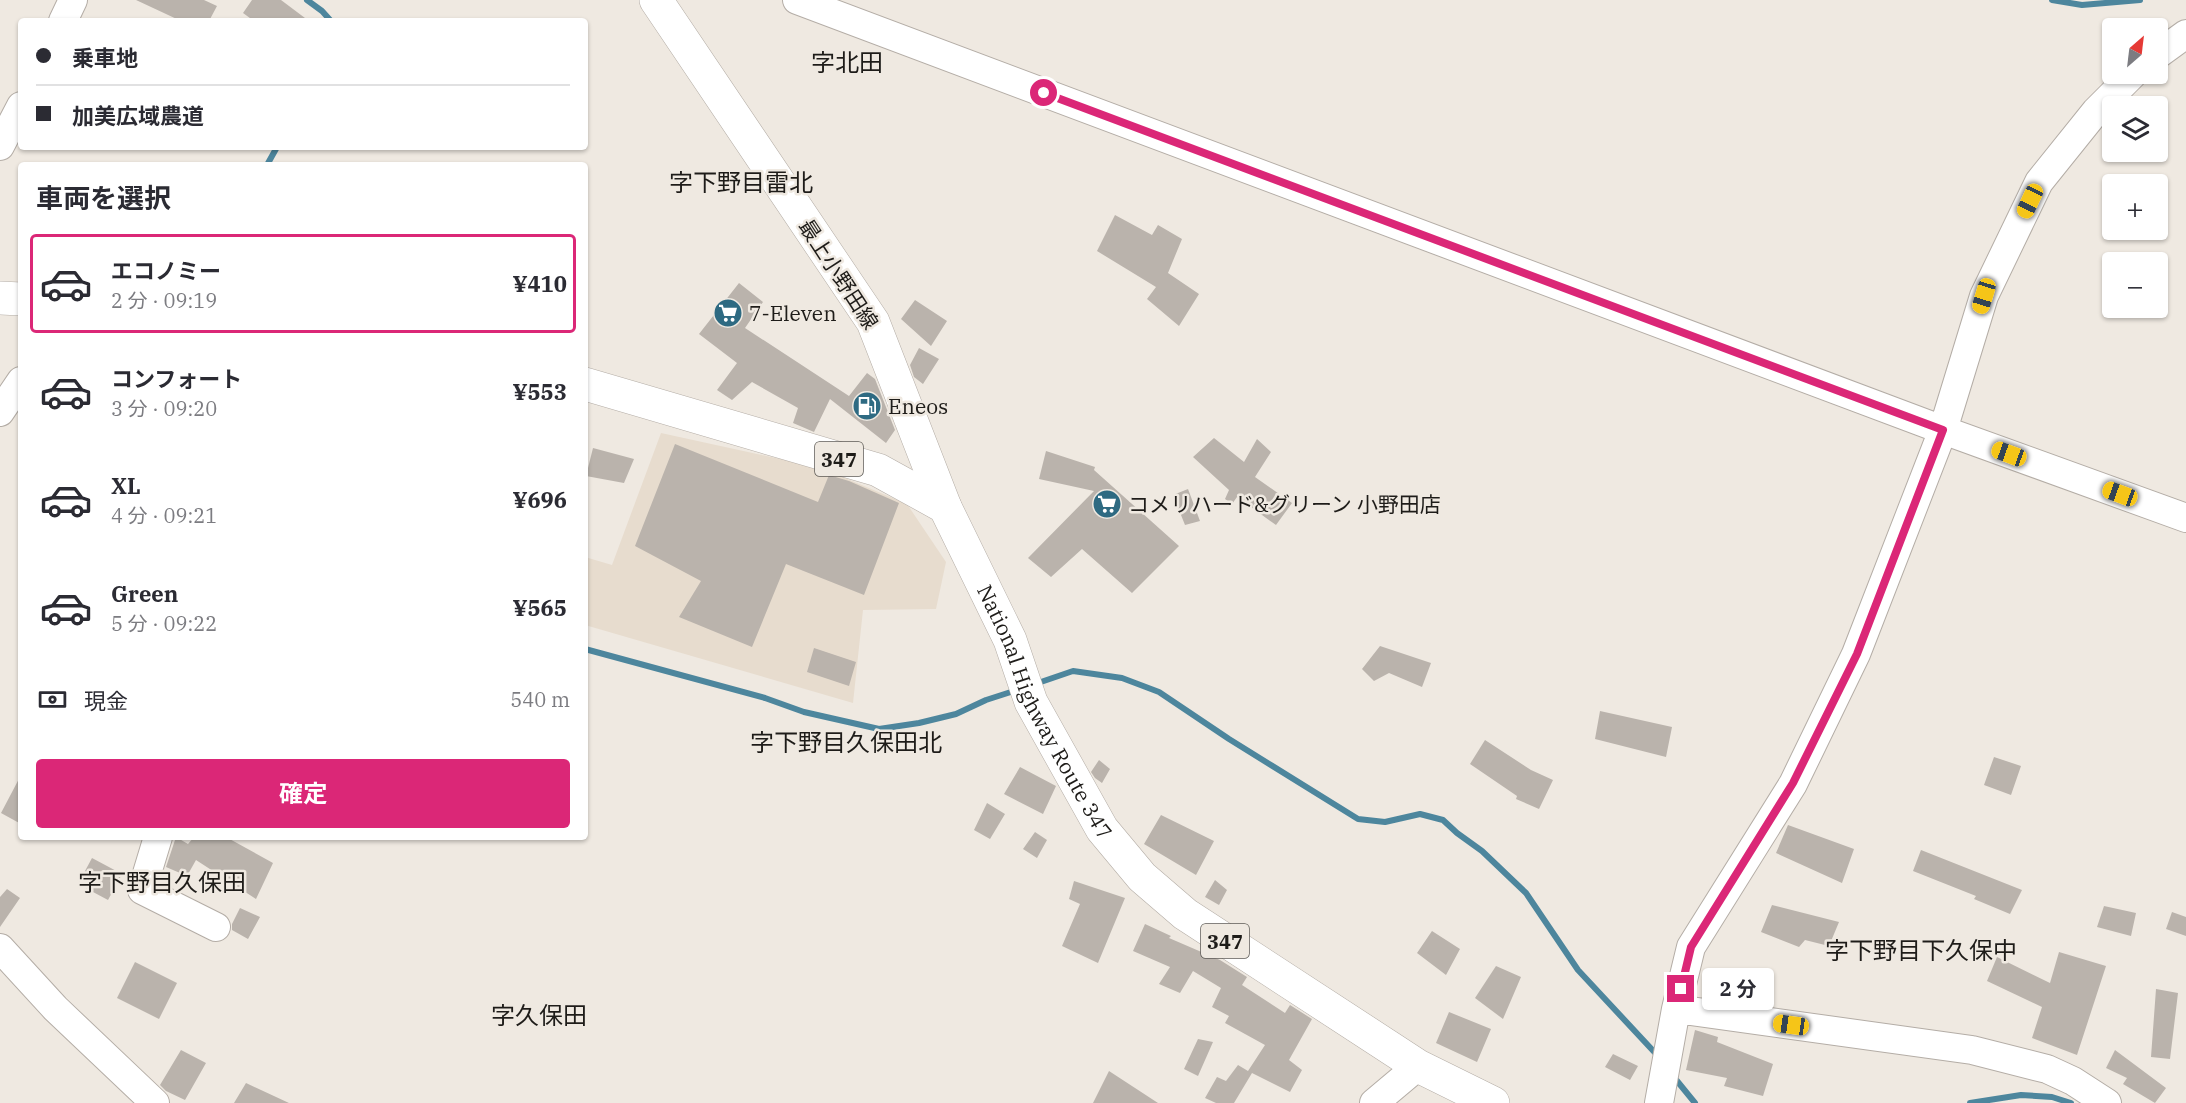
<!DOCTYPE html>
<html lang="ja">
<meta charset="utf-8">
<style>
body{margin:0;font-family:"IBM Plex Serif","Noto Sans JP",serif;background:#f7f7f7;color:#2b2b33;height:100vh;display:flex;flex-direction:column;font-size:22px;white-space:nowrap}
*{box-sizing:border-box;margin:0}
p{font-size:20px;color:#7c7c81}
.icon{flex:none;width:33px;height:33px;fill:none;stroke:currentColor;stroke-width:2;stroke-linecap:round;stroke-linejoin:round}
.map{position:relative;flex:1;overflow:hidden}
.drawer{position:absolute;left:18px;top:162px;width:570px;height:678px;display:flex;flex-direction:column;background:#fff;border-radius:6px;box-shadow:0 2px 4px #0004}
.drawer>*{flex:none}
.banner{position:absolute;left:18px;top:18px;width:570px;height:132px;border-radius:6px;box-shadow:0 2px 4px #0004;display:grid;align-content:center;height:132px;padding:0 18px;background:#fff}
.needle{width:39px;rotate:28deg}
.controls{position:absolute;left:2102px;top:18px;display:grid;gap:12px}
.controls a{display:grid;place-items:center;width:66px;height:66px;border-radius:6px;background:#fff;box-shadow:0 2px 4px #0004;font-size:30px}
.end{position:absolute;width:27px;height:27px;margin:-14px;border:8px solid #db2777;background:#fff;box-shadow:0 0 0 3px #fff}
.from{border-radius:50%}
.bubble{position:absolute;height:42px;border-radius:6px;background:#fff;box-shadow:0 2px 4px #0004;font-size:20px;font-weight:700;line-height:42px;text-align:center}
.car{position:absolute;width:18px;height:36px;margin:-18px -9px;border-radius:8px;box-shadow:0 0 4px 2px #0007;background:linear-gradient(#f5c518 24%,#345 0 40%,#f5c518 0 76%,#345 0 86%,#f5c518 0)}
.banner b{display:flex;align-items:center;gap:21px;height:57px;font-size:22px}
.banner b+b{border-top:2px solid #e1e1e2}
.banner i{width:15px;height:15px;background:#2b2b33}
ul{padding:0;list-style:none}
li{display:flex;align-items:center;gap:18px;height:99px;margin:0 12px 9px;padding:0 6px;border:3px solid transparent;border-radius:6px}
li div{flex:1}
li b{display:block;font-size:22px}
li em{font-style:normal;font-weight:700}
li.active{border-color:#db2777}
li>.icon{width:54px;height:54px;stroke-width:1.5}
h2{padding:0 18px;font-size:27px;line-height:72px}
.pay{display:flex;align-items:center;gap:15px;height:66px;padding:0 18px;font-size:22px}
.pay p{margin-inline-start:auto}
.cta{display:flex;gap:12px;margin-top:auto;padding:12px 18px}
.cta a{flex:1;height:69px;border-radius:6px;background:#db2777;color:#fff;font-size:24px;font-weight:700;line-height:69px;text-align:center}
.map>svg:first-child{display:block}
.built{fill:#e7dcce}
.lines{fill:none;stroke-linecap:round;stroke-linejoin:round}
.stream{stroke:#4d869d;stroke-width:6}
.building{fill:#bab3ac}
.minor-casing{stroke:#b4ada6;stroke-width:30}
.major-casing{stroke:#b4ada6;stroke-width:34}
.highway-casing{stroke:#b4ada6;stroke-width:34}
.minor{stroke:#fff;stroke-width:28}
.major{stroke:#fff;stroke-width:33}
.highway{stroke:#fff;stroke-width:33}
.route{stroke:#db2777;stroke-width:8}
.labels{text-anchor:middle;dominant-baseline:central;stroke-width:5;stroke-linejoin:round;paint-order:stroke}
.shield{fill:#efe9e1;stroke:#5d5a55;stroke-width:1.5}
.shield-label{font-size:20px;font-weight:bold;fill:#1e1c19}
.street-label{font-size:21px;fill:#1e1c19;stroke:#efe9e1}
.poi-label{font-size:21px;fill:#1e1c19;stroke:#efe9e1;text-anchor:start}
.quarter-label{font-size:24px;fill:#1e1c19;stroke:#efe9e1}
</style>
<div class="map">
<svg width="2186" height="1103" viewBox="0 0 2186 1103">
<rect width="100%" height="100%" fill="#efe9e1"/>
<path class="built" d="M661 433 821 468 907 504 946 562 936 609 863 610 853 703 585 625V557L612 565Z"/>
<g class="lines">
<path class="stream" d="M307 0 322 11 331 21
M2052 0 2082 5 2140 0
M267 165 277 147
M585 649 765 698 804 712 879 729 919 723 956 714 986 700 1017 690
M1035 684 1073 671 1122 678 1159 692 1229 739 1358 819 1385 822 1420 814 1443 820 1457 833 1482 851 1526 893 1578 970 1658 1056
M1673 1076 1695 1103
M1970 1103 2021 1095 2052 1097 2071 1103"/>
</g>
<path class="building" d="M136 0H204L217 6 209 21H181Z
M252 0H281L309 21H254L243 13Z
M1115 215 1152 235 1158 225 1182 239 1168 273 1199 294 1179 326 1147 299 1156 287 1097 251Z
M739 283 763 302 745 328 849 396 867 373 875 379 895 430 886 443 830 399 814 432 793 423 798 408 752 382 732 400 717 390 737 363 699 334Z
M915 300 947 321 931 346 901 319Z
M919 348 939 359 923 384 914 377 910 365Z
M1214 438 1244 462 1257 439 1271 452 1255 477 1292 503 1276 525 1237 497 1232 504 1225 499 1229 490 1193 457Z
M675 444 818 502 829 475 849 481 899 503 864 595 786 564 752 647 679 617 701 581 635 546Z
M593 448 634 459 624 483 586 476Z
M1046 451 1095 467 1094 470 1179 546 1132 593 1082 549 1051 577 1028 558 1094 491 1039 479Z
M1188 489 1200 521 1185 525 1173 495Z
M1380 646 1431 663 1422 687 1389 673 1374 681 1362 669Z
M814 648 856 662 849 686 807 672Z
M1600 711 1672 727 1666 757 1595 739Z
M1485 740 1531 770 1553 780 1539 809 1516 799 1517 796 1470 764Z
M1994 757 2021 766 2011 795 1984 785Z
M1099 760 1110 769 1102 783 1095 778 1091 772Z
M1020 767 1056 786 1043 814 1004 794Z
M21 775V824L1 813Z
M987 803 1005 814 990 839 974 830Z
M1161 815 1214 841 1196 875 1144 844Z
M1788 825 1854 849 1842 883 1776 853Z
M1035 832 1047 840 1037 858 1023 849Z
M176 837 188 844 194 837H226L273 863 256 899 196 860 187 876 166 867Z
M1921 850 2022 890 2010 914 1974 899 1976 896 1913 871Z
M92 858 122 874 108 900 78 884Z
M1215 880 1227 890 1219 905 1205 897Z
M1074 881 1125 898 1098 963 1062 946 1080 904 1069 899Z
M7 889 20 898 0 927V897Z
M1772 905 1839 922 1829 946 1805 940 1799 947 1761 932Z
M2104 906 2136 913 2131 936 2097 927Z
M240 908 260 917 248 939 232 930V924Z
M2172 912 2186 917V936L2166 929Z
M1145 924 1171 936 1169 938 1220 960 1247 977 1242 985 1285 1013 1290 1005 1312 1019 1289 1060 1302 1070 1290 1092 1252 1073 1234 1103H1216L1205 1098 1217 1077 1226 1081 1238 1065 1248 1071 1265 1045 1225 1023 1229 1016 1212 1007 1221 988 1193 971 1180 993 1159 984 1170 967 1133 951Z
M1432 931 1460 949 1446 975 1417 953Z
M2059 952 2106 966 2077 1055 2032 1038 2042 1007 1987 981 1997 957 2050 983Z
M135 962 177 983 159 1019 117 998Z
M1496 966 1521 977 1503 1019 1475 998Z
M2156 989 2178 993 2170 1059 2151 1057Z
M1449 1012 1491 1029 1477 1062 1436 1043Z
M1695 1030 1718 1037 1717 1042 1773 1064 1763 1096 1724 1086 1727 1078 1686 1070Z
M1198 1039 1213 1042 1198 1076 1184 1069Z
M181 1050 206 1063 185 1100 166 1091 160 1085Z
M2115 1050 2166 1088 2155 1103 2123 1084 2127 1078 2106 1068Z
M1613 1054 1638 1066 1630 1080 1605 1067Z
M1109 1071 1158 1103H1093Z
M246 1083 289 1103H234Z"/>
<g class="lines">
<g class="minor-casing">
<path id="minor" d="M797 0 1943 430 2186 518
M63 21 73 0
M2157 55 2186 34
M0 146 21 106
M0 412 21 381
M158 837 142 890 216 927
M0 948 55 1008 155 1103
M1676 1009 1972 1050 2047 1069 2073 1081 2107 1103
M1374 1103 1418 1066
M1659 1103 1676 1009 1691 947 1793 784 1856 654 1943 430 1984 296 2039 182 2096 111 2133 74"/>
</g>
<g class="major-casing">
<path id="major" d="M656 0 873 322 945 507"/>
</g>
<g class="highway-casing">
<g id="highway">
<path d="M0 298 21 299"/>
<path id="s1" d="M585 384 878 470 945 507 1010 640 1031 702 1102 829 1142 877 1185 914 1418 1066 1493 1103"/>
</g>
</g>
<use href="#minor" class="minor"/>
<use href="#major" class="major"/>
<use href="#highway" class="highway"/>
</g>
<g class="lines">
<path class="route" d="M1044 93 1943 430 1857 654 1793 783 1691 947 1681 989"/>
</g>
<defs>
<g id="supermarket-disc" transform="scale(1.5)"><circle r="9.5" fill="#2e6a82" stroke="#efe9e1"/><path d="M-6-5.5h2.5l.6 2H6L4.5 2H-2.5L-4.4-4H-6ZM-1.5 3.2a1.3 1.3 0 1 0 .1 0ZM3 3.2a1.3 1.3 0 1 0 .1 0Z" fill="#fff"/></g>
<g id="fuel-disc" transform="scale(1.5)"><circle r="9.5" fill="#2e6a82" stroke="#efe9e1"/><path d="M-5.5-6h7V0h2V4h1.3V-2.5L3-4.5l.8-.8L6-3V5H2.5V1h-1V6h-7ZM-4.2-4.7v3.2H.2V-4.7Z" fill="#fff"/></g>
</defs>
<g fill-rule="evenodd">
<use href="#supermarket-disc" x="728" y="313"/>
<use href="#fuel-disc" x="867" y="406"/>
<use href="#supermarket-disc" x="1107" y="504"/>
</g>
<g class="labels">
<g class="shield">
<rect x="815" y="442" width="48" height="34" rx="4.5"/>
<rect x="1201" y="924" width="48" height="34" rx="4.5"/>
</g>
<g class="shield-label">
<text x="839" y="459">347</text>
<text x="1225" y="941">347</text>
</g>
<g class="street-label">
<text transform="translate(839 274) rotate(57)">最上小野田線</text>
<text stroke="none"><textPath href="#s1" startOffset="610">National Highway Route 347</textPath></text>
</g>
<g class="poi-label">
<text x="749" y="313">7-Eleven</text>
<text x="888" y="406">Eneos</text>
<text x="1128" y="504">コメリハード&amp;グリーン 小野田店</text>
</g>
<g class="quarter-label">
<text x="847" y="62">字北田</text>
<text x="741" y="182">字下野目雷北</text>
<text x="846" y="742">字下野目久保田北</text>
<text x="162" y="882">字下野目久保田</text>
<text x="1921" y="950">字下野目下久保中</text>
<text x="539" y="1015">字久保田</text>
</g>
</g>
</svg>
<div class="controls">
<a><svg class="needle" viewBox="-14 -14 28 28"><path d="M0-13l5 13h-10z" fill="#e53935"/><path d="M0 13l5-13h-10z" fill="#7c7c81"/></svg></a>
<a><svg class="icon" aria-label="layers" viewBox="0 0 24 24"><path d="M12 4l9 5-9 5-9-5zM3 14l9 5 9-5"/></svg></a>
<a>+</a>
<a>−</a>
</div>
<i class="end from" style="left:1044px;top:93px"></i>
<i class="end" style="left:1681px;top:989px"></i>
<div class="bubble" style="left:1702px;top:968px;width:72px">2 分</div>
<i class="car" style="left:2030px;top:201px;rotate:205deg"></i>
<i class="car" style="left:1984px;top:296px;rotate:197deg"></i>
<i class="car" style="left:2009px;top:454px;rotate:290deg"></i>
<i class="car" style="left:2120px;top:494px;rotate:290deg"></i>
<i class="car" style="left:1791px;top:1025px;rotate:278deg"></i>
<div class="banner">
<b><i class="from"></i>乗車地</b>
<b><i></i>加美広域農道</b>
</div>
<section class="drawer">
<h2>車両を選択</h2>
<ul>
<li class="active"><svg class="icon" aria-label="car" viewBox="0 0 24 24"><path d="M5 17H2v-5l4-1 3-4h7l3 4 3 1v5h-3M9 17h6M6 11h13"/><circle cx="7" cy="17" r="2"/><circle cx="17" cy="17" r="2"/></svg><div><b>エコノミー</b><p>2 分 · 09:19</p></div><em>¥410</em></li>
<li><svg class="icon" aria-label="car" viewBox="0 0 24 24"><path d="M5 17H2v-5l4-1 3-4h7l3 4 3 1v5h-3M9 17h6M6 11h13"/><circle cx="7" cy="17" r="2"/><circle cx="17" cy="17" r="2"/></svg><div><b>コンフォート</b><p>3 分 · 09:20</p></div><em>¥553</em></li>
<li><svg class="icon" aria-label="car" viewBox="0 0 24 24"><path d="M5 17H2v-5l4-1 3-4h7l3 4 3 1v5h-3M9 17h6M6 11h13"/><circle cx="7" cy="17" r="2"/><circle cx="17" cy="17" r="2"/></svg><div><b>XL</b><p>4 分 · 09:21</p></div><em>¥696</em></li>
<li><svg class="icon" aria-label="car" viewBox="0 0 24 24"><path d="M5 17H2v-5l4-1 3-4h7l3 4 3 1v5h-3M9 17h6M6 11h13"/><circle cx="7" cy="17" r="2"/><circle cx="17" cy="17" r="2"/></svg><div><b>Green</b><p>5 分 · 09:22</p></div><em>¥565</em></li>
</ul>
<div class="pay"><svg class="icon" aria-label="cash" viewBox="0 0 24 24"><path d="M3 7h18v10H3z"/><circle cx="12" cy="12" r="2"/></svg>現金<p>540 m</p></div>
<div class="cta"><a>確定</a></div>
</section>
</div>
